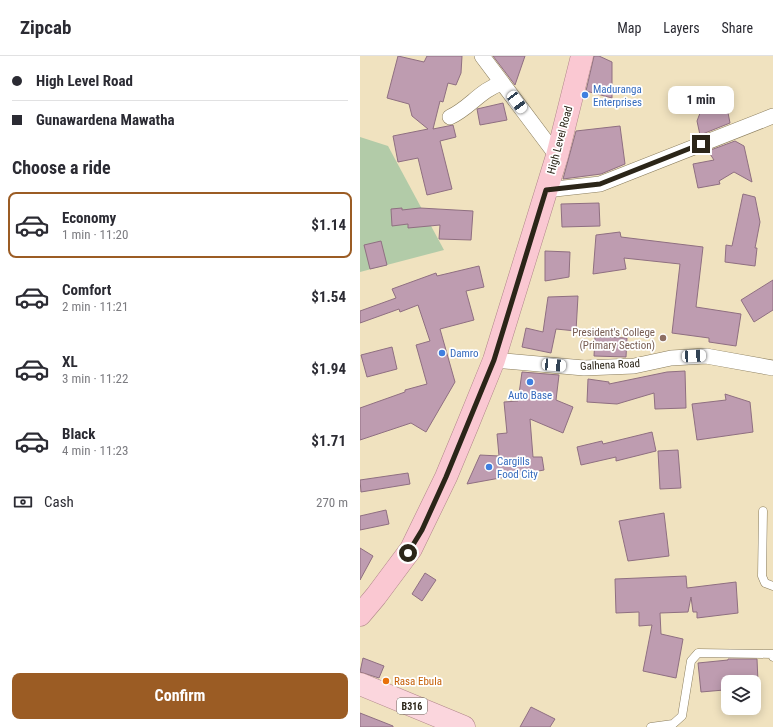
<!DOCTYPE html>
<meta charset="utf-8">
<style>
body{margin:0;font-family:"Roboto Condensed",sans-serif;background:#f2f2f3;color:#2b2b33;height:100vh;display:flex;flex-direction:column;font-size:15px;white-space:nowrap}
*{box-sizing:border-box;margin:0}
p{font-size:13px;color:#7c7c81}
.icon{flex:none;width:22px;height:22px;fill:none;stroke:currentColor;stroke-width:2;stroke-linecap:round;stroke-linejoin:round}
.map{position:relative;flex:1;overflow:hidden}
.side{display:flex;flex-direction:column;background:#fff;width:360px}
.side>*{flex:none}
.hud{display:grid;align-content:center;height:88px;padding:0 12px;background:#fff}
.tools{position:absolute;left:361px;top:619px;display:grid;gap:8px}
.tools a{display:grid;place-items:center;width:40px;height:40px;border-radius:8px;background:#fff;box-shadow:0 2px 10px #0003;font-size:20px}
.end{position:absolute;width:18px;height:18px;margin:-9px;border:5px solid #2b2518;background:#fff;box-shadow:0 0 0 2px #fff}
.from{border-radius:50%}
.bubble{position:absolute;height:28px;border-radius:8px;background:#fff;box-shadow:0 2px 10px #0003;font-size:13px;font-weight:700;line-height:28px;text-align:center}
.car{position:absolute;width:12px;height:24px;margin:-12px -6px;border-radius:5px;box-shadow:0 0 3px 1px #0007;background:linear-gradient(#fff 24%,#345 0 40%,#fff 0 76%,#345 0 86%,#fff 0)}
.hud b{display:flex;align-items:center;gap:14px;height:38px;font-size:15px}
.hud b+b{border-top:1px solid #e1e1e2}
.hud i{width:10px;height:10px;background:#2b2b33}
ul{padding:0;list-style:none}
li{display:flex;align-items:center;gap:12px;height:66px;margin:0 8px 6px;padding:0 4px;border:2px solid transparent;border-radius:8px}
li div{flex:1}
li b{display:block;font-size:15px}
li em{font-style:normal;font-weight:700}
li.selected{border-color:#9b5c24}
li>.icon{width:36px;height:36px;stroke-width:1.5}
h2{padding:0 12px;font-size:18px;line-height:48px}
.pay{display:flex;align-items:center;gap:10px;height:44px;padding:0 12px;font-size:15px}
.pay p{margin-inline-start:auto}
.primary-button{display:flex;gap:8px;margin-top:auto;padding:8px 12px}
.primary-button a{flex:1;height:46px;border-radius:8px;background:#9b5c24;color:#fff;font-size:16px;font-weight:700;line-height:46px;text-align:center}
header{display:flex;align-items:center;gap:24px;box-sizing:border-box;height:56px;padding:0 20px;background:#fff;border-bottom:1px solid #e1e1e2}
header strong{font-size:19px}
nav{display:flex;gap:22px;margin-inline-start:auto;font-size:14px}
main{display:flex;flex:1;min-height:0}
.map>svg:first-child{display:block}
.green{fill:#b2cba8}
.building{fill:#be9cb0;stroke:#8f6f81}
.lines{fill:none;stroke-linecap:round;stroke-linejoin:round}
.service-casing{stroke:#8a7d5d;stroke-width:9}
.minor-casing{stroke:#8a7d5d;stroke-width:16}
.primary-casing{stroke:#b0868a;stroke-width:23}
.trunk-casing{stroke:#b0868a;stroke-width:23}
.service{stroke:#fff;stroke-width:8}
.minor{stroke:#fff;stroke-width:15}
.primary{stroke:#fbd6dd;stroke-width:22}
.trunk{stroke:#fac8d2;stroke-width:22}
.route{stroke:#2b2518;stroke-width:5}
.shop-dot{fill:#3f7fe0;stroke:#fff;stroke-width:1.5}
.education-dot{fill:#8d6e63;stroke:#fff;stroke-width:1.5}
.food-dot{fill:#e8710a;stroke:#fff;stroke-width:1.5}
.labels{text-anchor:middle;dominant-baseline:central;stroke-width:3.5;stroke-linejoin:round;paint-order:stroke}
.shield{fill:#fff;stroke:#6b665d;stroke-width:1}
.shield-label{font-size:10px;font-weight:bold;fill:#2b2518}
.shop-label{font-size:11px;fill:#366cbe;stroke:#fff;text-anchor:start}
.street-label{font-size:11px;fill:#2b2518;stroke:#fff}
.education-label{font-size:11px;fill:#785e54;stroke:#fff;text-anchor:end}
.food-label{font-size:11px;fill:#c56008;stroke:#fff;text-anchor:start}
</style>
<header>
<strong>Zipcab</strong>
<nav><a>Map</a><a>Layers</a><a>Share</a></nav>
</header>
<main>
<section class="side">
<div class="hud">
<b><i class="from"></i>High Level Road</b>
<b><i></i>Gunawardena Mawatha</b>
</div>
<h2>Choose a ride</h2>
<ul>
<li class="selected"><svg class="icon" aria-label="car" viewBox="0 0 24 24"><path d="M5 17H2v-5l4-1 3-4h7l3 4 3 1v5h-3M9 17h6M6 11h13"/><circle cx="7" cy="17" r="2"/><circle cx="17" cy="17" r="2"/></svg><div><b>Economy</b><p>1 min · 11:20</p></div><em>$1.14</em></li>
<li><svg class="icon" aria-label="car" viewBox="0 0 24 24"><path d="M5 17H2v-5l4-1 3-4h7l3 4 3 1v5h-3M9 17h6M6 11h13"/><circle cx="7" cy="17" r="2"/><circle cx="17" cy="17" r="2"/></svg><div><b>Comfort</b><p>2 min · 11:21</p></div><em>$1.54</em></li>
<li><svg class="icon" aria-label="car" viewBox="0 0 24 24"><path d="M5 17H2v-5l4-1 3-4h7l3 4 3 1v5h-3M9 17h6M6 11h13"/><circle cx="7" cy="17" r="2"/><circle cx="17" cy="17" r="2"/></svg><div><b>XL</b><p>3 min · 11:22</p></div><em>$1.94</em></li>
<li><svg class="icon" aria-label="car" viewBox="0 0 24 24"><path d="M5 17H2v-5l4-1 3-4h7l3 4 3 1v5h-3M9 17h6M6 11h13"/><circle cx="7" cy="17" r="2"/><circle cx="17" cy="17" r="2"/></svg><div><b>Black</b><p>4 min · 11:23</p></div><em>$1.71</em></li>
</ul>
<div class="pay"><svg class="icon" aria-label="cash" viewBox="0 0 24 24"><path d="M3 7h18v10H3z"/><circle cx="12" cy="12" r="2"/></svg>Cash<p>270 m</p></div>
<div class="primary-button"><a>Confirm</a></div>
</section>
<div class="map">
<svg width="413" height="671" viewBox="0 0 413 671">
<rect width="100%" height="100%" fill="#f0e2bf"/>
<path class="green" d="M0 81 28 90 84 194 0 216Z"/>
<path class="building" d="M38 0 64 6 67 0H102L101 17 96 29 88 27 83 46 80 45 73 73 93 69 96 81 80 85 92 133 67 139 58 102 38 106 33 80 68 73 52 60 49 48 27 42Z
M133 0H165L155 29Z
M234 0H239L252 6V42L226 35Z
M365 41 370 67 340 79 337 65 345 44Z
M143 47 147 64 120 69 117 53Z
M260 70 265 108 241 118 203 123 216 75Z
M375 85 384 90 392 126 374 116 359 125 360 128 338 132 333 108 354 104 348 95Z
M383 138 395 141 400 166 395 192H397L395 210 365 206 366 189 372 190Z
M239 147 240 170 202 171 201 148Z
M42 152V154L60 152 113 155 111 184 79 183 80 169 48 172V168L32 170 31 153Z
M260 176 261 181 343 191 336 251 381 258 376 290 349 286V282L312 277 320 208 264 202 266 213 233 218 236 179Z
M21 185 27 209 10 213 4 189Z
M185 195 210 196 209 221 185 225Z
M119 210 124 231 106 235 114 264 80 273 95 326 66 376 51 367 0 384V352L45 336V334L67 328 56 289 70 285 58 249 40 256 39 253 0 267V255L36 242 32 233 76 217 77 220Z
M413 224V254L394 266 381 244Z
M218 240 216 275 196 273 191 297 162 291 166 272 183 276 188 241Z
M235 281 267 282 266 301 234 300Z
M32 291 37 313 7 321 1 299Z
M325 315 326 352 295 353 294 337 257 348 227 346 228 323 249 326V328L307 316Z
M162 316 199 319 196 344 213 351 203 377 170 363 173 401H182L184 414 107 428 120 399 139 400 137 378 147 377 144 346 158 345Z
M365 338 390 346 393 376 337 384 332 348 366 344Z
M292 376 296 395 256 405V401L221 409 217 391 242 385 243 388Z
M318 394 321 432 300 433 298 395Z
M48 417 50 428 1 436 0 424Z
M26 454 29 468 0 474V460Z
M304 457 309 500 268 505 259 465Z
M0 492 13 500 0 524Z
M65 517 76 524 62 545 52 538Z
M326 520 327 532 376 526 378 557 337 562V556H333L331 541 328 556 300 557 301 578 323 583 316 622 283 615 292 569 279 570V556L256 557 255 523Z
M3 602 24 610 19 622 0 616Z
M368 603H397L398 626H363L364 634 341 636 338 607 368 604Z
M171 651 195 663 190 671H160Z
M0 657 33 670V671H0Z"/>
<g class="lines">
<g class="service-casing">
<path id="service" d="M403 455 402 520 405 527 413 530
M291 671 313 668 322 660 331 605 338 597 412 598 413 601"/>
</g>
<g class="minor-casing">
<path id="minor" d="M122 0 197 100
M90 61C110 52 120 34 142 27
M186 134 240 128 413 60
M134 304 224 312 274 310 311 302 346 300 413 312"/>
</g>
<g class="primary-casing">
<path id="primary" d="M0 628 104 671"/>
</g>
<g class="trunk-casing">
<path id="trunk" d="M0 559 16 540 51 493 86 421 108 368 134 304 197 100 222 0"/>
</g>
<use href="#service" class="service"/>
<use href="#minor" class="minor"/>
<use href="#primary" class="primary"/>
<use href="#trunk" class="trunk"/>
</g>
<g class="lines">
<path class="route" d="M48 497 62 474 86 421 134 304 186 134 240 128 341 88"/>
</g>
<g class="shop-dot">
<circle cx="225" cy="39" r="4"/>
<circle cx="82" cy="297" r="4"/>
<circle cx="170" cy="326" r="4"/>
<circle cx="129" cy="411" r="4"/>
</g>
<circle class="education-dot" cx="303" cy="282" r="4"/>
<circle class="food-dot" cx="26" cy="625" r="4"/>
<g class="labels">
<rect class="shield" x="37" y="642" width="30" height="16" rx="3"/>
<g class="shield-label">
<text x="52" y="650">B316</text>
</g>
<g class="shop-label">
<text x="233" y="33">Maduranga<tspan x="233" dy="13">Enterprises</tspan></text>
<text x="90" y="297">Damro</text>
<text x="170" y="339" text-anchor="middle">Auto Base</text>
<text x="137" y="405">Cargills<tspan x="137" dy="13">Food City</tspan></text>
</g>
<g class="street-label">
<text transform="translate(200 84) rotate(-75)">High Level Road</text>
<text transform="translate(250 309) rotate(-3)">Galhena Road</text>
</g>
<g class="education-label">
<text x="295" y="276">President's College<tspan x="295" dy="13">(Primary Section)</tspan></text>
</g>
<g class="food-label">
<text x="34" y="625">Rasa Ebula</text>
</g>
</g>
</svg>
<div class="tools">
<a><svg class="icon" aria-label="layers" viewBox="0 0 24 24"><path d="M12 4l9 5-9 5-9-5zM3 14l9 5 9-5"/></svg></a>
</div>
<i class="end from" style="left:48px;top:497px"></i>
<i class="end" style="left:341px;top:88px"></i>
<div class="bubble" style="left:308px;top:30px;width:66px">1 min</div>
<i class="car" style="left:157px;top:46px;rotate:143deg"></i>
<i class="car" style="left:334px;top:300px;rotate:87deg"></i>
<i class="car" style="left:194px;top:309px;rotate:95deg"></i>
</div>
</main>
